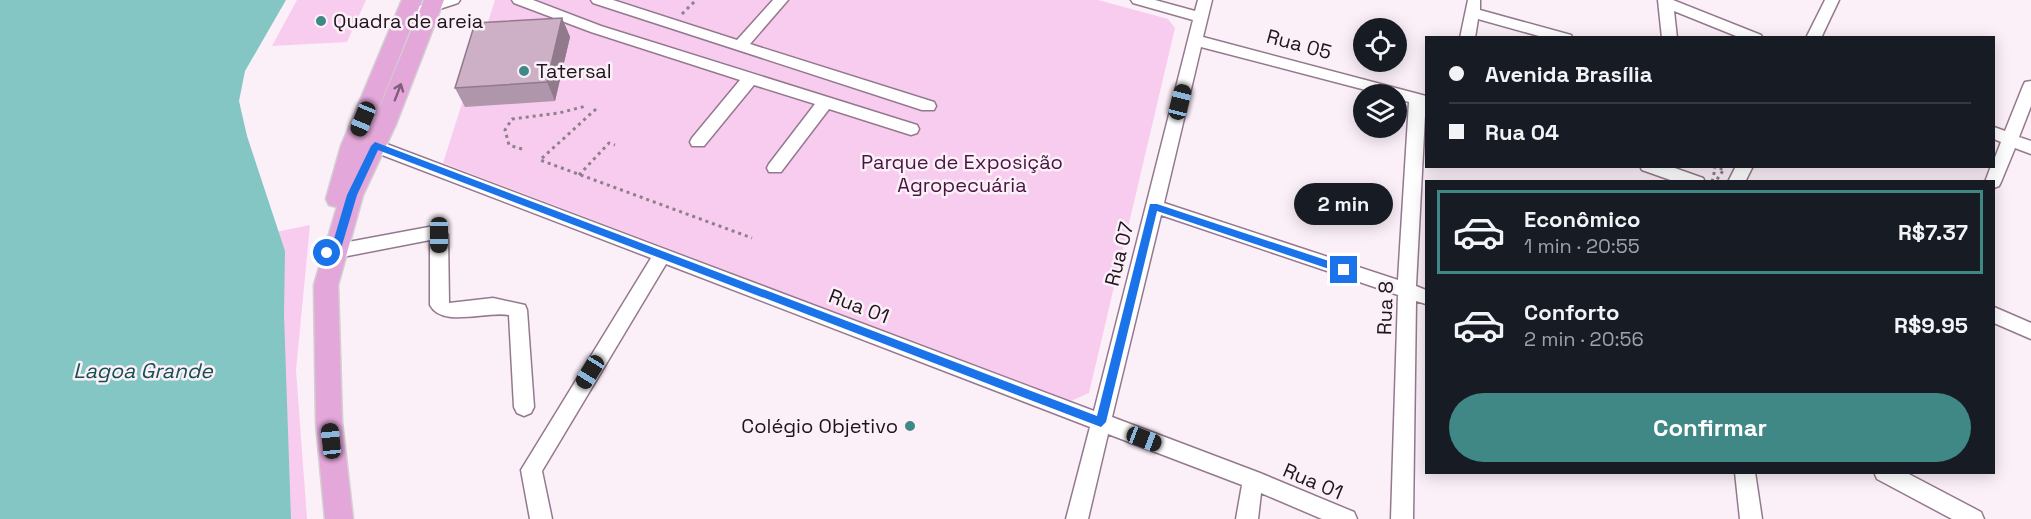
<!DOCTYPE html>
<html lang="pt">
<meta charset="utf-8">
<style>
body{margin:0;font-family:"Space Grotesk",sans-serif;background:#20242c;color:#f1f3f6;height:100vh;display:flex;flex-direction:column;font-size:22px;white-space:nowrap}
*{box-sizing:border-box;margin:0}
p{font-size:20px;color:#9ea1a6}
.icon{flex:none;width:33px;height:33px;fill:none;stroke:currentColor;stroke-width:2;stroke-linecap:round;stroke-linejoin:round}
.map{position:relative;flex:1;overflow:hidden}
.details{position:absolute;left:1425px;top:180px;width:570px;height:294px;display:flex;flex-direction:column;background:#171b24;border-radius:0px;box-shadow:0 3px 15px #0003}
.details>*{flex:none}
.guide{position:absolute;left:1425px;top:36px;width:570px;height:132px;border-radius:0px;box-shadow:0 3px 15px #0003;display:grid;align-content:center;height:132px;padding:0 24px;background:#171b24}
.fabs{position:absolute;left:1353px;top:18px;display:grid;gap:12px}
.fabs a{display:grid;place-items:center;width:54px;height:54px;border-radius:50%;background:#171b24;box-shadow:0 3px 15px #0003;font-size:30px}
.end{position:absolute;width:27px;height:27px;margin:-14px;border:8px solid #1a73e8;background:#fff;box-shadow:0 0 0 3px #fff}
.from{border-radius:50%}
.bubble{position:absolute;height:42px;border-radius:21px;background:#171b24;box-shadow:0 3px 15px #0003;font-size:20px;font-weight:600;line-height:42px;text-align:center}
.car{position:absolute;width:18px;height:36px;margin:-18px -9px;border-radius:8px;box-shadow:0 0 4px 2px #0007;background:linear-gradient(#222 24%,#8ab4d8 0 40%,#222 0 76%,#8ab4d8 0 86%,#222 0)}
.guide b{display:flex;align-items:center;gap:21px;height:57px;font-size:22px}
.guide b+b{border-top:2px solid #363941}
.guide i{width:15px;height:15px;background:#f1f3f6}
ul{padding:10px 0 0;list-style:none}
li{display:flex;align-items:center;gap:18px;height:84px;margin:0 12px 9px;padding:0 12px;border:3px solid transparent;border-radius:0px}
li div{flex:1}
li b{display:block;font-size:22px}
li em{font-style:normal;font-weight:600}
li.on{border-color:#408886}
li>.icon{width:54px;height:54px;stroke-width:1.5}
.action{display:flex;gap:12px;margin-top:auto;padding:12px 24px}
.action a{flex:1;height:69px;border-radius:36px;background:#408886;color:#fff;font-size:24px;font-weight:600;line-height:69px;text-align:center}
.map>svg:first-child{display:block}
.green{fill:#f8ccef}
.water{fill:#83c6c3}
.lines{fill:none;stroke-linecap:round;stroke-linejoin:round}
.minor-casing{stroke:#94798e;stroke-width:3}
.major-casing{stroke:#d2d0d2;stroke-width:3}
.path{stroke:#8c8189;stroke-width:3;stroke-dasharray:3 4;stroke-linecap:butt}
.minor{fill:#fff;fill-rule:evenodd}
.major{fill:#e3a7d9;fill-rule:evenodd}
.wall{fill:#b096aa}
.shaded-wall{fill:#907a8b}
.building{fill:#cdafc6;stroke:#907a8b;stroke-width:1.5}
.oneway{stroke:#805e7a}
.route{fill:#1a73e8}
.poi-dot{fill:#408886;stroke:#fbeff8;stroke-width:2}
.labels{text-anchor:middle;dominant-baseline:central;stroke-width:5;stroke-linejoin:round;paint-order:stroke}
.poi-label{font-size:20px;fill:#1e141c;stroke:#fbeff8;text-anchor:start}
.street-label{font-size:20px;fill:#1e141c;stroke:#fbeff8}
.park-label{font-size:20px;fill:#481541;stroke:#fbeff8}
.water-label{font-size:21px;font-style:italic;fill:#15504e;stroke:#fbeff8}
</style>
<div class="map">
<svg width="2031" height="519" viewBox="0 0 2031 519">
<rect width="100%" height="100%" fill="#fbeff8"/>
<path class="green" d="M297 0H366L347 42 272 46Z
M495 0H1098L1168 19 1175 28 1089 393 1071 401 443 163Z
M310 225 296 370 307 519H280L271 233Z"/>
<path class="water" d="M0 0H286L245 71 239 101 247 136 285 251 284 315 291 519H0Z"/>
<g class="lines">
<g class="minor-casing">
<path id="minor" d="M438 0H460L458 3 406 20 399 15 401 12Z
M512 0H533L601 26 917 125 919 129 917 133 911 135 829 109 781 172H769L767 168 769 164 815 104 754 85 704 146H692L690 142 692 138 740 80 591 32 514 3Z
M591 0H613L737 40 773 0H788L750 44 934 102 936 106 934 110H922L593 3Z
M1131 0H1155L1195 11 1198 0H1212L1203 37 1426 96 1416 286 1426 290V304L1416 301 1413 519H1391L1398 295 1161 215 1112 417 1260 473 1354 512 1357 519H1322L1261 493 1258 519H1236L1242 485 1108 434 1088 519H1066L1090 427 666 264 542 471 552 519H530L521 470 651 258 356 145 354 141 356 137H368L1094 411 1193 20 1133 3ZM1201 47 1381 94H1396V99L1409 102 1398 280 1164 203Z
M1468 0H1480V10L1571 35 1573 38H1546L1478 19 1475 38H1460Z
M1658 0H1673L1761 35 1763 38H1741L1674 11 1677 38H1662Z
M1825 0H1839L1821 38H1806Z
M2031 81V106L2019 137 2031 141V154L2015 148 2001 182 1999 186 1994 188V182H1985L1991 166H1994V160L2001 142 1994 139V127L2005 131 2023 86 2025 82Z
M1640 166H1669L1703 178 1705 182H1676L1642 170Z
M1736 166H1753L1745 182H1728Z
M434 226 445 230 448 235 449 303 493 298 525 305 527 310 534 407 531 413 524 416 517 413 514 407 509 315C486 311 442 328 430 305V240L327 260 321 258 318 253 321 248 327 246Z
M1994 307 2031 323V339L1994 323Z
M1735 472H1755L1762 519H1740Z
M1874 472H1905L1981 512 1984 519H1952L1877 479Z"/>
</g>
<g class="major-casing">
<path id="major" d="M402 0H422L362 150 424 0H444L396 124 363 195 338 285 342 422 353 519H325L316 422 314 285 337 207 329 205 326 199 341 146Z"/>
</g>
<path class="path" d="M682 14 696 0
M596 109 540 160 752 238
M522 149 509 145 505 130 512 119 559 113 586 106
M1713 166 1715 168 1713 179
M579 175 609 143 615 145
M1711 180 1716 181 1724 169 1715 168"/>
<use href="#minor" class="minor"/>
<use href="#major" class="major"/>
</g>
<path class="wall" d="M562 18 570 37 555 101 465 107 455 88Z"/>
<path class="shaded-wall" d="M562 18 570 37 555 101 547 82Z"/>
<path class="building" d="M562 18 547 82 455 88 475 23Z"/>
<defs><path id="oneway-shaft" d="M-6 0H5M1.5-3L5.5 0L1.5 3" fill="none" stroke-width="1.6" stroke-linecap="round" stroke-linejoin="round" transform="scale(1.5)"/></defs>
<use class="oneway" href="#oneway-shaft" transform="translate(398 92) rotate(-69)"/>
<path class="route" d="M375 142 1097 416 1150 204H1157L1347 267 1349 270 1344 274 1157 211 1106 422 1101 427 378 150 357 195 340 252 335 255 324 256V251L331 249 347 195 371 146Z"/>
<g class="poi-dot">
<circle cx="321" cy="21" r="6"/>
<circle cx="524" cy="71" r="6"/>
<circle cx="910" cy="426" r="6"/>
</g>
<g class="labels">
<g class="poi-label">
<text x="333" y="21">Quadra de areia</text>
<text x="536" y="71">Tatersal</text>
<text x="898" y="426" text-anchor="end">Colégio Objetivo</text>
</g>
<g class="street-label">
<text transform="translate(1299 44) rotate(15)">Rua 05</text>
<text transform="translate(1119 254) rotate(-76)">Rua 07</text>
<text transform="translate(859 306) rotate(21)">Rua 01</text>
<text transform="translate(1385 308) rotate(-88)">Rua 8</text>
<text transform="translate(1313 481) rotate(23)">Rua 01</text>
</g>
<g class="park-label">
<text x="962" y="162">Parque de Exposição<tspan x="962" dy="23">Agropecuária</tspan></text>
</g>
<g class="water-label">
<text x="143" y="370">Lagoa Grande</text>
</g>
</g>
</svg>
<div class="fabs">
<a><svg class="icon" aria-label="locate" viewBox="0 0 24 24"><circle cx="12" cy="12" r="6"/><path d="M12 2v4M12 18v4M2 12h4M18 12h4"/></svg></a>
<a><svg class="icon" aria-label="layers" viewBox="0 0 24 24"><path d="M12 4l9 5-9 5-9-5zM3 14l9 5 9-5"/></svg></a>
</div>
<i class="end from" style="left:327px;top:253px"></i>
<i class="end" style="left:1344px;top:270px"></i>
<div class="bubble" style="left:1294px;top:183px;width:99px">2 min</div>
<i class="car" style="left:1180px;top:102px;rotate:14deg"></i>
<i class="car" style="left:363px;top:119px;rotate:202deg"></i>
<i class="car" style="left:439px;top:235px;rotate:180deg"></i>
<i class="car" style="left:590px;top:372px;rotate:212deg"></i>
<i class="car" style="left:1144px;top:439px;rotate:111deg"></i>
<i class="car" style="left:331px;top:441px;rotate:354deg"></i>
<div class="guide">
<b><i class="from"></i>Avenida Brasília</b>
<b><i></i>Rua 04</b>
</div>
<section class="details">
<ul>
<li class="on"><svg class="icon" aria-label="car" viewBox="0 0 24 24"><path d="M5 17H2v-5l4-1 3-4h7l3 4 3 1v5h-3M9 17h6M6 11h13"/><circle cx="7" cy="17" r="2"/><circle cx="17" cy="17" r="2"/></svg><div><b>Econômico</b><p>1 min · 20:55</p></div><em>R$7.37</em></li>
<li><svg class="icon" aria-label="car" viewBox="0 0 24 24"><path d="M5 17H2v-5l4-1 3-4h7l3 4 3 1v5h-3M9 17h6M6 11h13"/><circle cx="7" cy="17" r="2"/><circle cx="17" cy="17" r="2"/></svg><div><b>Conforto</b><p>2 min · 20:56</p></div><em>R$9.95</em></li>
</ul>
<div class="action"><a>Confirmar</a></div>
</section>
</div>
